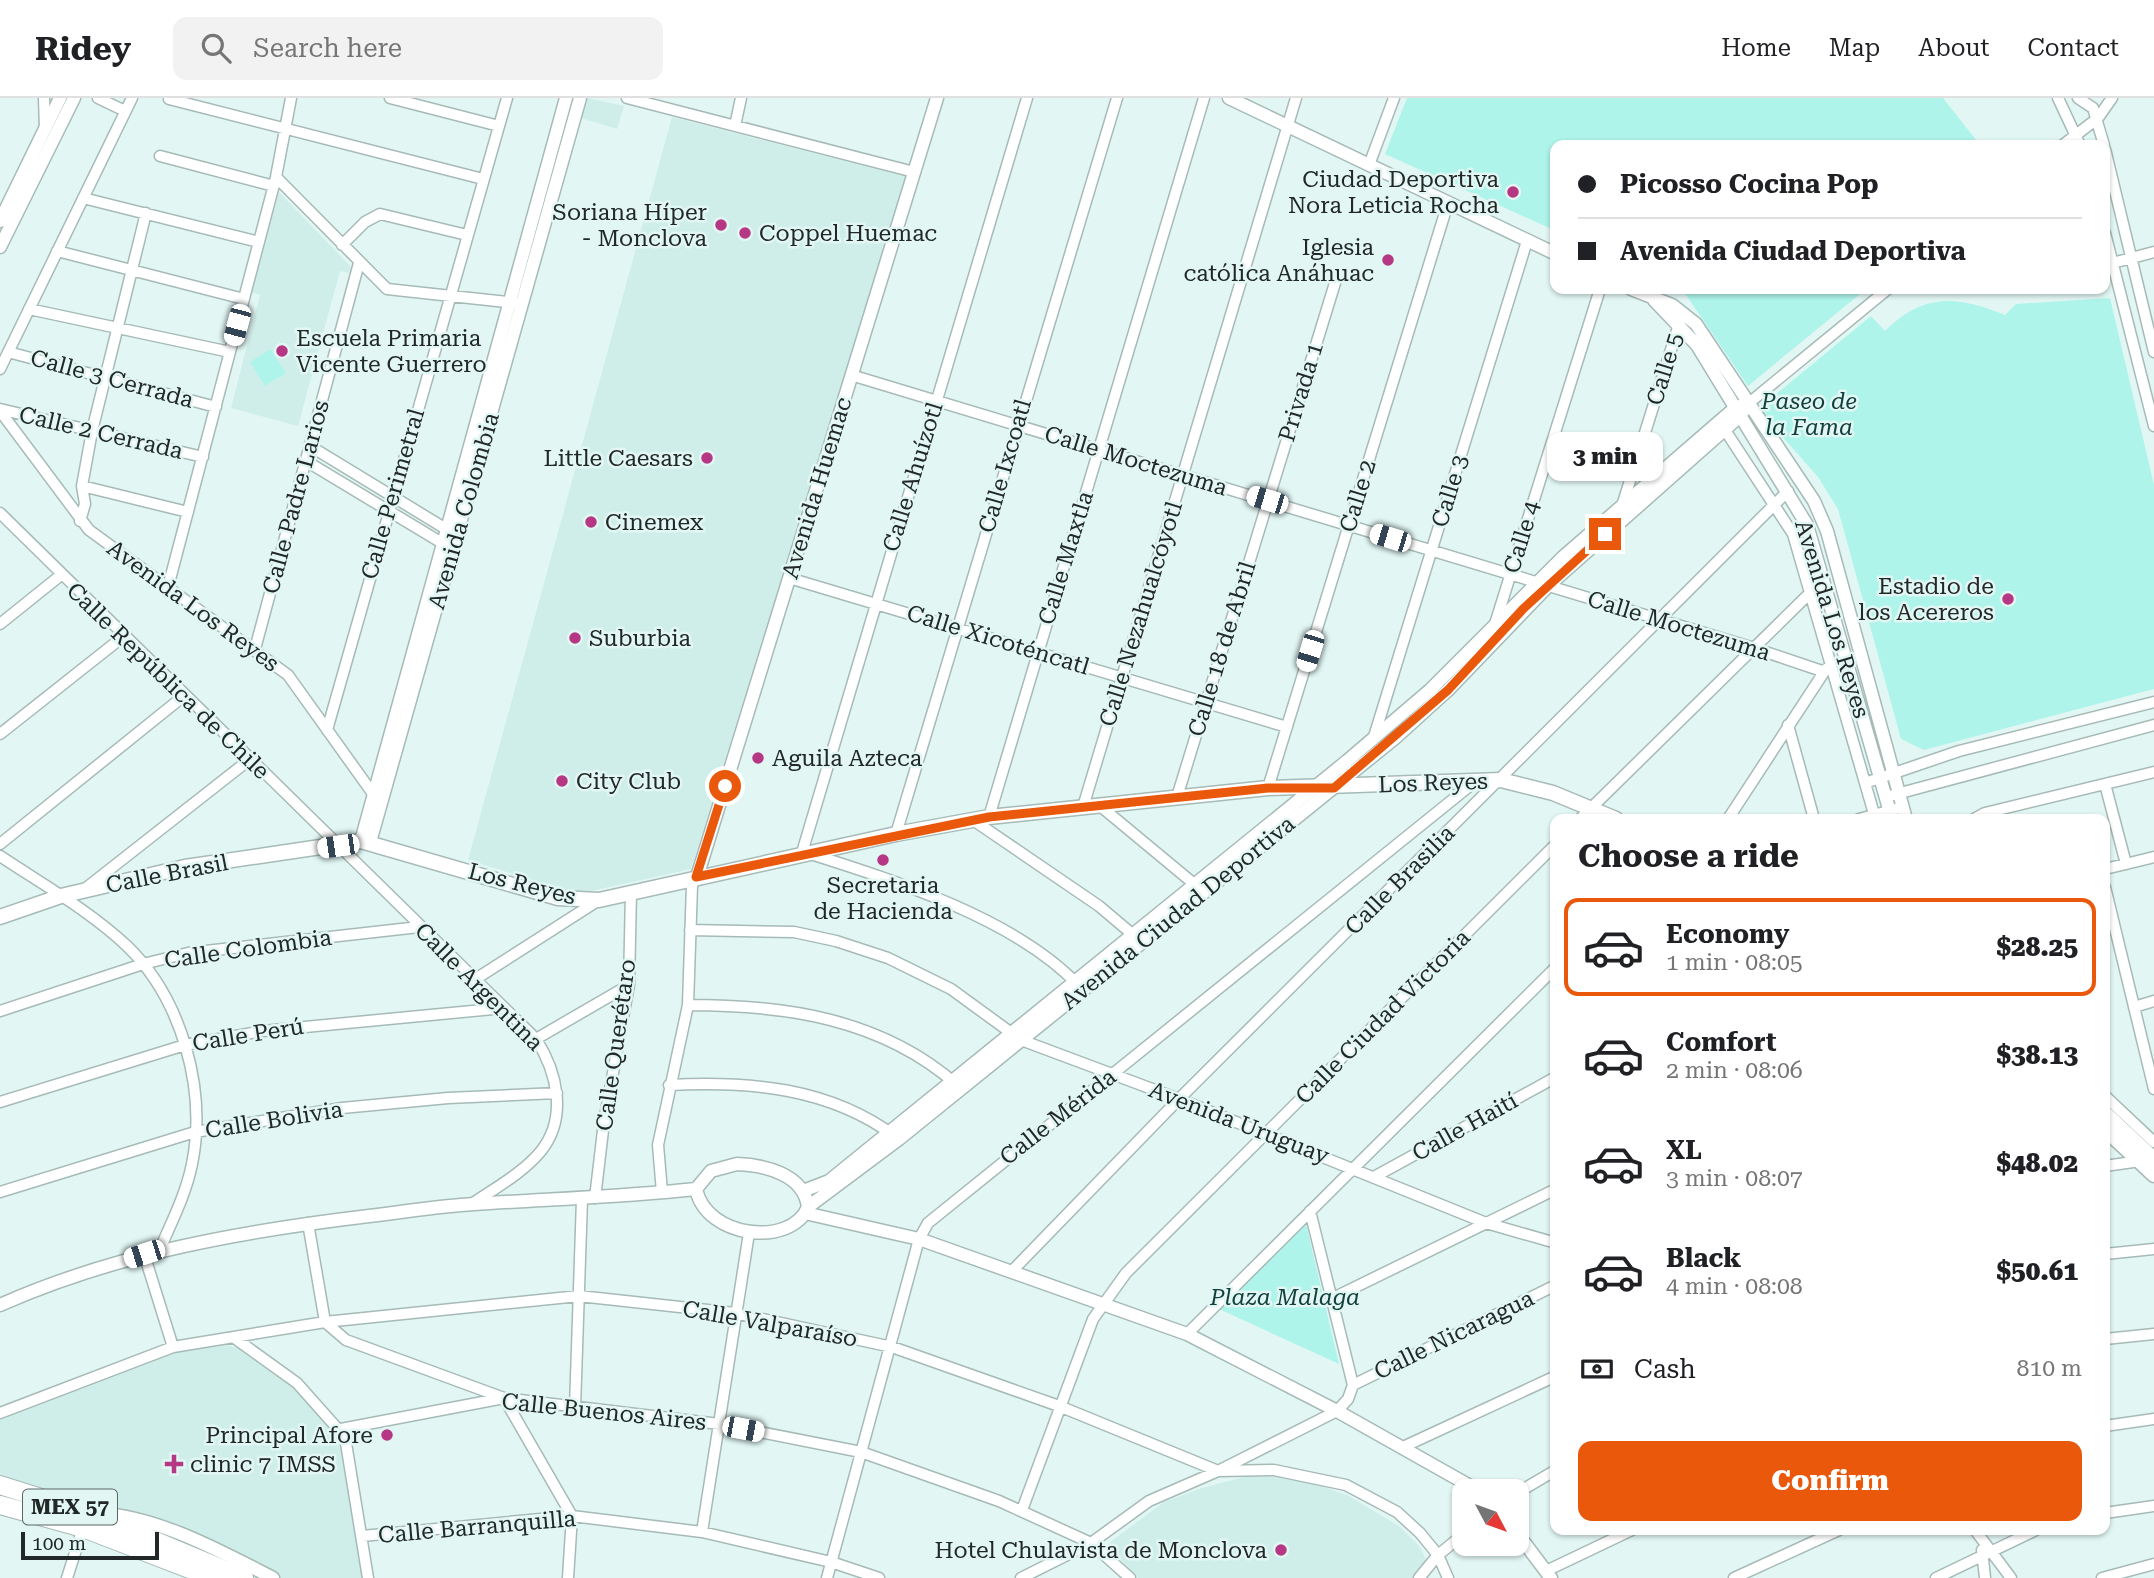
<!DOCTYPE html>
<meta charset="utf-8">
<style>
body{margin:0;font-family:"Roboto Serif",serif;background:#f2f2f2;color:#202124;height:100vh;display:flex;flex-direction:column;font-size:26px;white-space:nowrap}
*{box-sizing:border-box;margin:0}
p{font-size:23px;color:#757577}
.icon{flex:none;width:38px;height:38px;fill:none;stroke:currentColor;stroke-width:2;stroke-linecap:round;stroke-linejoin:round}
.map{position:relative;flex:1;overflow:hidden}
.details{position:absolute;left:1550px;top:716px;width:560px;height:721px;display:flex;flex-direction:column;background:#fff;border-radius:14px;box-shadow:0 2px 5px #0004}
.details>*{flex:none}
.hud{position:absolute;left:1550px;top:42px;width:560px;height:154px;border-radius:14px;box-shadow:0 2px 5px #0004;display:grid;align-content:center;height:154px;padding:0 28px;background:#fff}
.needle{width:46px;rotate:131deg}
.tools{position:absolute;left:1452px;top:1381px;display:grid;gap:14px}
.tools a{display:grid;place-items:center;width:77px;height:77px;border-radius:14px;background:#fff;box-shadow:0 2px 5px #0004;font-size:35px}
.scale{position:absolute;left:21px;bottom:18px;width:138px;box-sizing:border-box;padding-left:7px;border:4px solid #212827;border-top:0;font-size:19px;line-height:24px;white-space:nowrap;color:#212827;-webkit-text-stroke:5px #e2f7f4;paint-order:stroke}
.end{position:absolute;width:32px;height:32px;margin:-16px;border:9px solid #ea580c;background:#fff;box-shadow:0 0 0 4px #fff}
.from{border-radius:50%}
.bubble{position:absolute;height:49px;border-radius:14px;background:#fff;box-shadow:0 2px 5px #0004;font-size:23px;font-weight:800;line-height:49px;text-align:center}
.car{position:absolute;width:21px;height:42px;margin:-21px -10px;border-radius:9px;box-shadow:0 0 5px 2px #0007;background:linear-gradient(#fff 24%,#345 0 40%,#fff 0 76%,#345 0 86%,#fff 0)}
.hud b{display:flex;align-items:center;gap:24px;height:66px;font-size:26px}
.hud b+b{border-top:2px solid #e0e0e0}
.hud i{width:18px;height:18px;background:#202124}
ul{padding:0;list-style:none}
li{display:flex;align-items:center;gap:21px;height:98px;margin:0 14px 10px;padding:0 14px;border:4px solid transparent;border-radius:14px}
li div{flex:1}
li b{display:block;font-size:26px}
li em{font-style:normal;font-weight:800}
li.on{border-color:#ea580c}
li>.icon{width:63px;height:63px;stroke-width:1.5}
h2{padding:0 28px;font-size:32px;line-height:84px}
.pay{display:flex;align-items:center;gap:18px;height:77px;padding:0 28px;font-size:26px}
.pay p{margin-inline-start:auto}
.primary-button{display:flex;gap:14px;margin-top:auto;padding:14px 28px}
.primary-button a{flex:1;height:80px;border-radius:14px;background:#ea580c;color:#fff;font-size:28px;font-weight:800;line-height:80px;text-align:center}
header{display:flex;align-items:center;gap:42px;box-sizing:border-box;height:98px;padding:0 35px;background:#fff;border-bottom:2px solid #e0e0e0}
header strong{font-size:33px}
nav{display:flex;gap:38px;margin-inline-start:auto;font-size:24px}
.search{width:490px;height:63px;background:#f2f2f2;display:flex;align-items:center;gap:18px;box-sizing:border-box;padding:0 24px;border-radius:14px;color:#757577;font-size:26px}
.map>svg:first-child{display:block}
.built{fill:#cfeeea}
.green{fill:#aef4eb}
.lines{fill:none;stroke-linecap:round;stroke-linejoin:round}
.minor-casing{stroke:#a6bab7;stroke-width:13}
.tertiary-casing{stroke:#a6bab7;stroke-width:15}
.secondary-casing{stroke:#a6bab7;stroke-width:17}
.trunk-casing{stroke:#a6bab7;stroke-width:20}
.minor{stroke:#fff;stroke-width:10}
.tertiary{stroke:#fff;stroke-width:12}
.secondary{stroke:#fff;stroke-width:14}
.trunk{stroke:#fff;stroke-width:18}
.route{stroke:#ea580c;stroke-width:9}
.poi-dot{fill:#b63784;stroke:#e2f7f4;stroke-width:2.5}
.labels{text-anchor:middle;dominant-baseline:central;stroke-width:5;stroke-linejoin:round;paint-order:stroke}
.shield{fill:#e2f7f4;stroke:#5b6664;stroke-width:2}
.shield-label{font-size:21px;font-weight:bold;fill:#212827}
.poi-label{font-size:23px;fill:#212827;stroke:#e2f7f4;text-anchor:end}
.street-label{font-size:23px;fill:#212827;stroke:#e2f7f4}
.park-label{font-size:23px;font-style:italic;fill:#12413d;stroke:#e2f7f4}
</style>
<header>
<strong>Ridey</strong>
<div class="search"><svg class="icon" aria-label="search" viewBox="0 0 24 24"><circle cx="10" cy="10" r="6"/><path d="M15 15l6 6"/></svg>Search here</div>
<nav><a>Home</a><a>Map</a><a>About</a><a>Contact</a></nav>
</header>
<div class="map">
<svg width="2154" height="1480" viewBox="0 0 2154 1480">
<rect width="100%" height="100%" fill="#e2f7f4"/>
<path class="built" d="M587 0 624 8 617 31 581 20Z
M672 19 906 79 691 771 578 796 468 762Z
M279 94 351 169 349 175 340 173 298 328 231 310 260 197 252 194Z
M217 1244 244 1252 299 1293 339 1333 364 1480H272L228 1458 0 1381V1317L175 1253Z
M1244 1379H1276L1316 1386 1349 1398 1399 1428 1420 1449 1426 1462 1412 1480H1138L1111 1451 1110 1444 1164 1404 1202 1390Z"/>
<path class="green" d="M1407 0H1943L1980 47H1556V133L1385 56Z
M1682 191H1866L1748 288Z
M2110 200 2154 387V591L1924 652 1901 641 1838 411 1818 379 1758 311 1871 218 1885 233C1924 194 1958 198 2005 217L2016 206Z
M270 251 286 275 265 288 250 264Z
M1306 1126 1339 1266 1219 1211Z"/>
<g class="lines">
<g class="minor-casing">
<path id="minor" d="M44 0 45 32
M98 0 125 13
M390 0 499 28
M627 0 914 74
M2058 0 2080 47
M2078 0 2093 10 2104 47
M169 1 483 81
M735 28 741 0
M2063 47 2098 20 2112 0
M2105 51 2154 254
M160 58 274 88
M1369 67 1394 0
M276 79 387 191 516 205
M83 100 259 144
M2105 135 2154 328
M342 147 365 124 380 116 467 137
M57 153 244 201
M2105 167 2154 154
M29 211 230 254
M8 254 216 309
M0 271 132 0
M851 277 1754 550 1822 573
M1749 305 1888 191
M0 311 203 359
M0 313 89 432 288 577 376 700
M1725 332 1793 436 1874 716
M310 348 451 434
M306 363 447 448
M82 388 188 414
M1622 408 1680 223
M0 415 536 941C557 974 568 1019 541 1053 523 1075 495 1090 472 1106
M80 423 85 406 82 388 92 333 146 115
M789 480 1287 629
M168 489 276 79 291 0
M0 526 61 477
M1495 526 1600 191
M255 551 359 165
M1788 627 1814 721
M327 632 507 0
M0 636 124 538
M1373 642 1527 143
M1865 685 1959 653 2154 604
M2105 686 2126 766
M1268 690 1448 105
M1893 697 2154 627
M1177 699 1335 185
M1099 707 1199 790
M1083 709 1296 0
M989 719 1204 0
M1580 721 1814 491
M1728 721 1826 571
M1859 721 1903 709
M1974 721 1985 715 2154 674
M973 722 1099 808 1138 841
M896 736 1117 0
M0 746 185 597
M811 756C896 783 1016 821 1079 888
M0 758C42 786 90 813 127 848 182 901 207 992 192 1066 186 1096 172 1123 160 1151
M801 758 1027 0
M2105 771 2154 759
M2105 789 2154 991
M86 790 249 662
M690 832 794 834 836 843 888 860 951 891 1021 942 1179 1001 1486 1125 1556 1145
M474 882 599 802
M688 907C784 907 881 920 957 987
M2134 909 2154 903
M0 913 143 866 188 855 419 829
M536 941 629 887
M669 987C749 983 829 989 896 1039
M2105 998 2154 1044
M0 1004 185 947 263 933 504 910
M2105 1068 2140 1063
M1374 1079 1556 979
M0 1094 195 1034 342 1010 448 1000 557 995
M662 1094 658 1047 688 907 692 787 697 779
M595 1100 604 1024 629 887 631 794
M308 1125 325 1224 346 1242 504 1300 572 1418 568 1480
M144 1156 173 1249
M2105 1156 2154 1151
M1013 1172 1179 1001 1788 393
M1333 1200 1556 1091
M1187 1236 1556 869
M233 1239 297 1285 345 1339 368 1480
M2105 1241 2154 1236
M1353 1287 1556 1187
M575 1310 582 1101
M0 1315 173 1249 325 1224 579 1198 735 1215 892 1249 1059 1308 1218 1373 1274 1372 1346 1387 1397 1414 1420 1435 1438 1457 1448 1480
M2105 1328 2154 1321
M341 1331 504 1300 719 1326 861 1354 999 1403 1091 1445 1130 1480
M1403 1349 1556 1278
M1517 1395 1556 1372
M1022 1412 1093 1221 1126 1175 1556 746
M2105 1415 2154 1408
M1975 1432 2011 1480
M702 1434 749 1135
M362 1438 572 1418 702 1434 831 1464 879 1480
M1982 1452 1985 1480
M1546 1473 1632 1432
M67 1480 83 1430
M827 1480 919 1141 928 1125 1477 682
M1021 1480 1091 1445 1149 1403 1218 1373 1337 1313 1348 1301 1353 1287 1310 1113
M1419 1480 1438 1457 1465 1435
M1734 1480 1839 1432
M1936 1480 2036 1432
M2102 1480 2154 1466"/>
</g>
<g class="tertiary-casing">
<path id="tertiary" d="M1229 0 1556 156
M0 123 60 0
M0 149 74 0
M1631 191 1672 207 1696 226 1814 403 1827 433 1906 721
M1654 202 1697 247 1807 427 1892 721
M361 743 566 0
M370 744 580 0
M697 779 937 0
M737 1066C764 1067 804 1076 808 1109 791 1150 706 1140 696 1091L711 1073Z
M803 1093 829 1083 1347 663 1430 592 1563 459 1735 310 1748 305
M808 1109 899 1041 1395 640 1448 592 1548 488 1740 318 1749 305
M805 1115 919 1141 1187 1236 1337 1313 1479 1393
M0 1207C117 1155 243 1133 369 1118 404 1114 439 1108 474 1106 549 1101 622 1099 696 1091
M97 1415C159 1419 218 1452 273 1480
M1517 1435 1551 1480"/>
</g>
<g class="secondary-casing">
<path id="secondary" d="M0 819 61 798 185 769 361 743 558 800 599 802 896 736 989 719 1268 690 1501 682 1553 695 1616 721
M2105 1015 2154 1061
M2105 1031 2154 1077"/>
</g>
<g class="trunk-casing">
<path id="trunk" d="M0 1387 86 1414 244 1480
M0 1407 83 1430 213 1480"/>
</g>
<use href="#minor" class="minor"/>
<use href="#tertiary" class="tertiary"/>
<use href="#secondary" class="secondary"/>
<use href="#trunk" class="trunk"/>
</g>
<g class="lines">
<path class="route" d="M725 688 696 779 989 719 1268 690H1334L1448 592 1523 511 1605 436"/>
</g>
<g class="poi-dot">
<circle cx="1513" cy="94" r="7"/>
<circle cx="721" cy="127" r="7"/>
<circle cx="745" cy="135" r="7"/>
<circle cx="1388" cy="162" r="7"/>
<circle cx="282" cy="253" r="7"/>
<circle cx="707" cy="360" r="7"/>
<circle cx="591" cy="424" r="7"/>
<circle cx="2008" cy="501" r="7"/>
<circle cx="575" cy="540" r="7"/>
<circle cx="758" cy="660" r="7"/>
<circle cx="562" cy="683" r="7"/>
<circle cx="883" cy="762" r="7"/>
<circle cx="387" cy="1337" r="7"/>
<path d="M170.5 1355.5h7v7h7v7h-7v7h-7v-7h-7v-7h7z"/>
<circle cx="1281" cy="1452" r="7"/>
</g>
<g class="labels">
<rect class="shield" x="23" y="1391.5" width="94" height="35" rx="5"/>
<g class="shield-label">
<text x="70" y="1409">MEX 57</text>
</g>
<g class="poi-label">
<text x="1499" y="81">Ciudad Deportiva<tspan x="1499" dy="26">Nora Leticia Rocha</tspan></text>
<text x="707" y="114">Soriana Híper<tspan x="707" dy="26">- Monclova</tspan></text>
<text x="759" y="135" text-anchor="start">Coppel Huemac</text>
<text x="1374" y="149">Iglesia<tspan x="1374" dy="26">católica Anáhuac</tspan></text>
<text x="296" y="240" text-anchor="start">Escuela Primaria<tspan x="296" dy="26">Vicente Guerrero</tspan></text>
<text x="693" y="360">Little Caesars</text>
<text x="605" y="424" text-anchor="start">Cinemex</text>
<text x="1994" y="488">Estadio de<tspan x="1994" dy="26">los Acereros</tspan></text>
<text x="589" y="540" text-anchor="start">Suburbia</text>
<text x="772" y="660" text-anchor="start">Aguila Azteca</text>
<text x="576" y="683" text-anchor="start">City Club</text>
<text x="883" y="787" text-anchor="middle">Secretaria<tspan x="883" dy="26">de Hacienda</tspan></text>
<text x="373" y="1337">Principal Afore</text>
<text x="190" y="1366" text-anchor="start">clinic 7 IMSS</text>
<text x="1267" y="1452">Hotel Chulavista de Monclova</text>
</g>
<g class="street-label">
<text transform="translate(1665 271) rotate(-73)">Calle 5</text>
<text transform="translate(112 281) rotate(15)">Calle 3 Cerrada</text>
<text transform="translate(1301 294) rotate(-73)">Privada 1</text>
<text transform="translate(101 335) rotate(13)">Calle 2 Cerrada</text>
<text transform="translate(1136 363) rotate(17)">Calle Moctezuma</text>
<text transform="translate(1005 368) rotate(-74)">Calle Ixcoatl</text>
<text transform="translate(913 379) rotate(-73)">Calle Ahuízotl</text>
<text transform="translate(817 390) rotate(-73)">Avenida Huemac</text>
<text transform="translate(1450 393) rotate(-73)">Calle 3</text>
<text transform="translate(393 396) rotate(-74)">Calle Perimetral</text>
<text transform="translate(1358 398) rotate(-73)">Calle 2</text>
<text transform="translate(296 399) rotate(-75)">Calle Padre Larios</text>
<text transform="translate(464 413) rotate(-74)">Avenida Colombia</text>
<text transform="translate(1522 439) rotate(-73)">Calle 4</text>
<text transform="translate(1066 460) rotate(-73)">Calle Maxtla</text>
<text transform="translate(193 508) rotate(36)">Avenida Los Reyes</text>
<text transform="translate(1141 516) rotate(-73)">Calle Nezahualcóyotl</text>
<text transform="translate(1832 521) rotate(73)">Avenida Los Reyes</text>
<text transform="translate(1679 528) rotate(17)">Calle Moctezuma</text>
<text transform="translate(998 542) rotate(17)">Calle Xicoténcatl</text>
<text transform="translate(1222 551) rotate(-73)">Calle 18 de Abril</text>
<text transform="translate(168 583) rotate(44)">Calle República de Chile</text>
<text transform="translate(1433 685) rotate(-2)">Los Reyes</text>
<text transform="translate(167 776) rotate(-11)">Calle Brasil</text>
<text transform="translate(1400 782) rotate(-45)">Calle Brasilia</text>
<text transform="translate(522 786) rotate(14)">Los Reyes</text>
<text transform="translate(1178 815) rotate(-39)">Avenida Ciudad Deportiva</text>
<text transform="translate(248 851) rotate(-8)">Calle Colombia</text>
<text transform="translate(479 889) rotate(45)">Calle Argentina</text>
<text transform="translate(1383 919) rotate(-45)">Calle Ciudad Victoria</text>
<text transform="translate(248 937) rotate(-9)">Calle Perú</text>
<text transform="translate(616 947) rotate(-82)">Calle Querétaro</text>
<text transform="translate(1058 1019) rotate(-38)">Calle Mérida</text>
<text transform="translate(274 1022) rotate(-9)">Calle Bolivia</text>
<text transform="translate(1239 1025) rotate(21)">Avenida Uruguay</text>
<text transform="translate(1465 1029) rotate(-29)">Calle Haití</text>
<text transform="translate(770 1226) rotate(10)">Calle Valparaíso</text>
<text transform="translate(1454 1237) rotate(-26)">Calle Nicaragua</text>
<text transform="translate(604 1314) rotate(6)">Calle Buenos Aires</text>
<text transform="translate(477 1429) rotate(-5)">Calle Barranquilla</text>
</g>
<g class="park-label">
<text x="1809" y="303">Paseo de<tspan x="1809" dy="26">la Fama</tspan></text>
<text x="1285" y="1199">Plaza Malaga</text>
</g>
</g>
</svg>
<div class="tools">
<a><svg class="needle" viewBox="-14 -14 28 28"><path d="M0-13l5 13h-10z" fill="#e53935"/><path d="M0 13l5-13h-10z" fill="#757577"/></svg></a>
</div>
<div class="scale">100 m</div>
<i class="end from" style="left:725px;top:688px"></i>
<i class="end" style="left:1605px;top:436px"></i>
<div class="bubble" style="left:1547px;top:334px;width:116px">3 min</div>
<i class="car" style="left:237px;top:227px;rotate:195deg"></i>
<i class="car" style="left:1267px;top:402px;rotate:287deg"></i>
<i class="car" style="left:1390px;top:440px;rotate:287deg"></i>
<i class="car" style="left:1310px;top:553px;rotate:197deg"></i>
<i class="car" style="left:338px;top:748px;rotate:262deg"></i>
<i class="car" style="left:144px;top:1156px;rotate:252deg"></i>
<i class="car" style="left:743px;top:1331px;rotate:101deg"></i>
<div class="hud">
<b><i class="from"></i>Picosso Cocina Pop</b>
<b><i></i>Avenida Ciudad Deportiva</b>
</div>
<section class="details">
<h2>Choose a ride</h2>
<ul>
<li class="on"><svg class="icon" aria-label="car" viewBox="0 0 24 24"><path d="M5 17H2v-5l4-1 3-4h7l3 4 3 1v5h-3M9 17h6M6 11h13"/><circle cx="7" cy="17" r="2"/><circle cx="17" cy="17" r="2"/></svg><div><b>Economy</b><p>1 min · 08:05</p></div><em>$28.25</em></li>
<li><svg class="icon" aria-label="car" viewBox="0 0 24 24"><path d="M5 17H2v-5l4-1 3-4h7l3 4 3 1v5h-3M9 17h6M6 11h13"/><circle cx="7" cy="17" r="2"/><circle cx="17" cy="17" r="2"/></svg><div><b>Comfort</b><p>2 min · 08:06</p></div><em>$38.13</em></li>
<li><svg class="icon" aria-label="car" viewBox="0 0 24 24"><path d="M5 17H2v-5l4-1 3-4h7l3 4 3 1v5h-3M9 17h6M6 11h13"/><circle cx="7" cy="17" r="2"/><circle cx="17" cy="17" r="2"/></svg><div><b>XL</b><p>3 min · 08:07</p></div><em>$48.02</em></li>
<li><svg class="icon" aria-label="car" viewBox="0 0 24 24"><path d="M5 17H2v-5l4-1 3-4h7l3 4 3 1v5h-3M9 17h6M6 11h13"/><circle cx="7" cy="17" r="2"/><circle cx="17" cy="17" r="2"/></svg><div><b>Black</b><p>4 min · 08:08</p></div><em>$50.61</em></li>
</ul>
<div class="pay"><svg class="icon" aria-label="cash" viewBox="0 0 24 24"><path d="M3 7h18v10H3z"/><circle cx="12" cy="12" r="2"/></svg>Cash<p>810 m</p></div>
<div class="primary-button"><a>Confirm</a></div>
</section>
</div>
